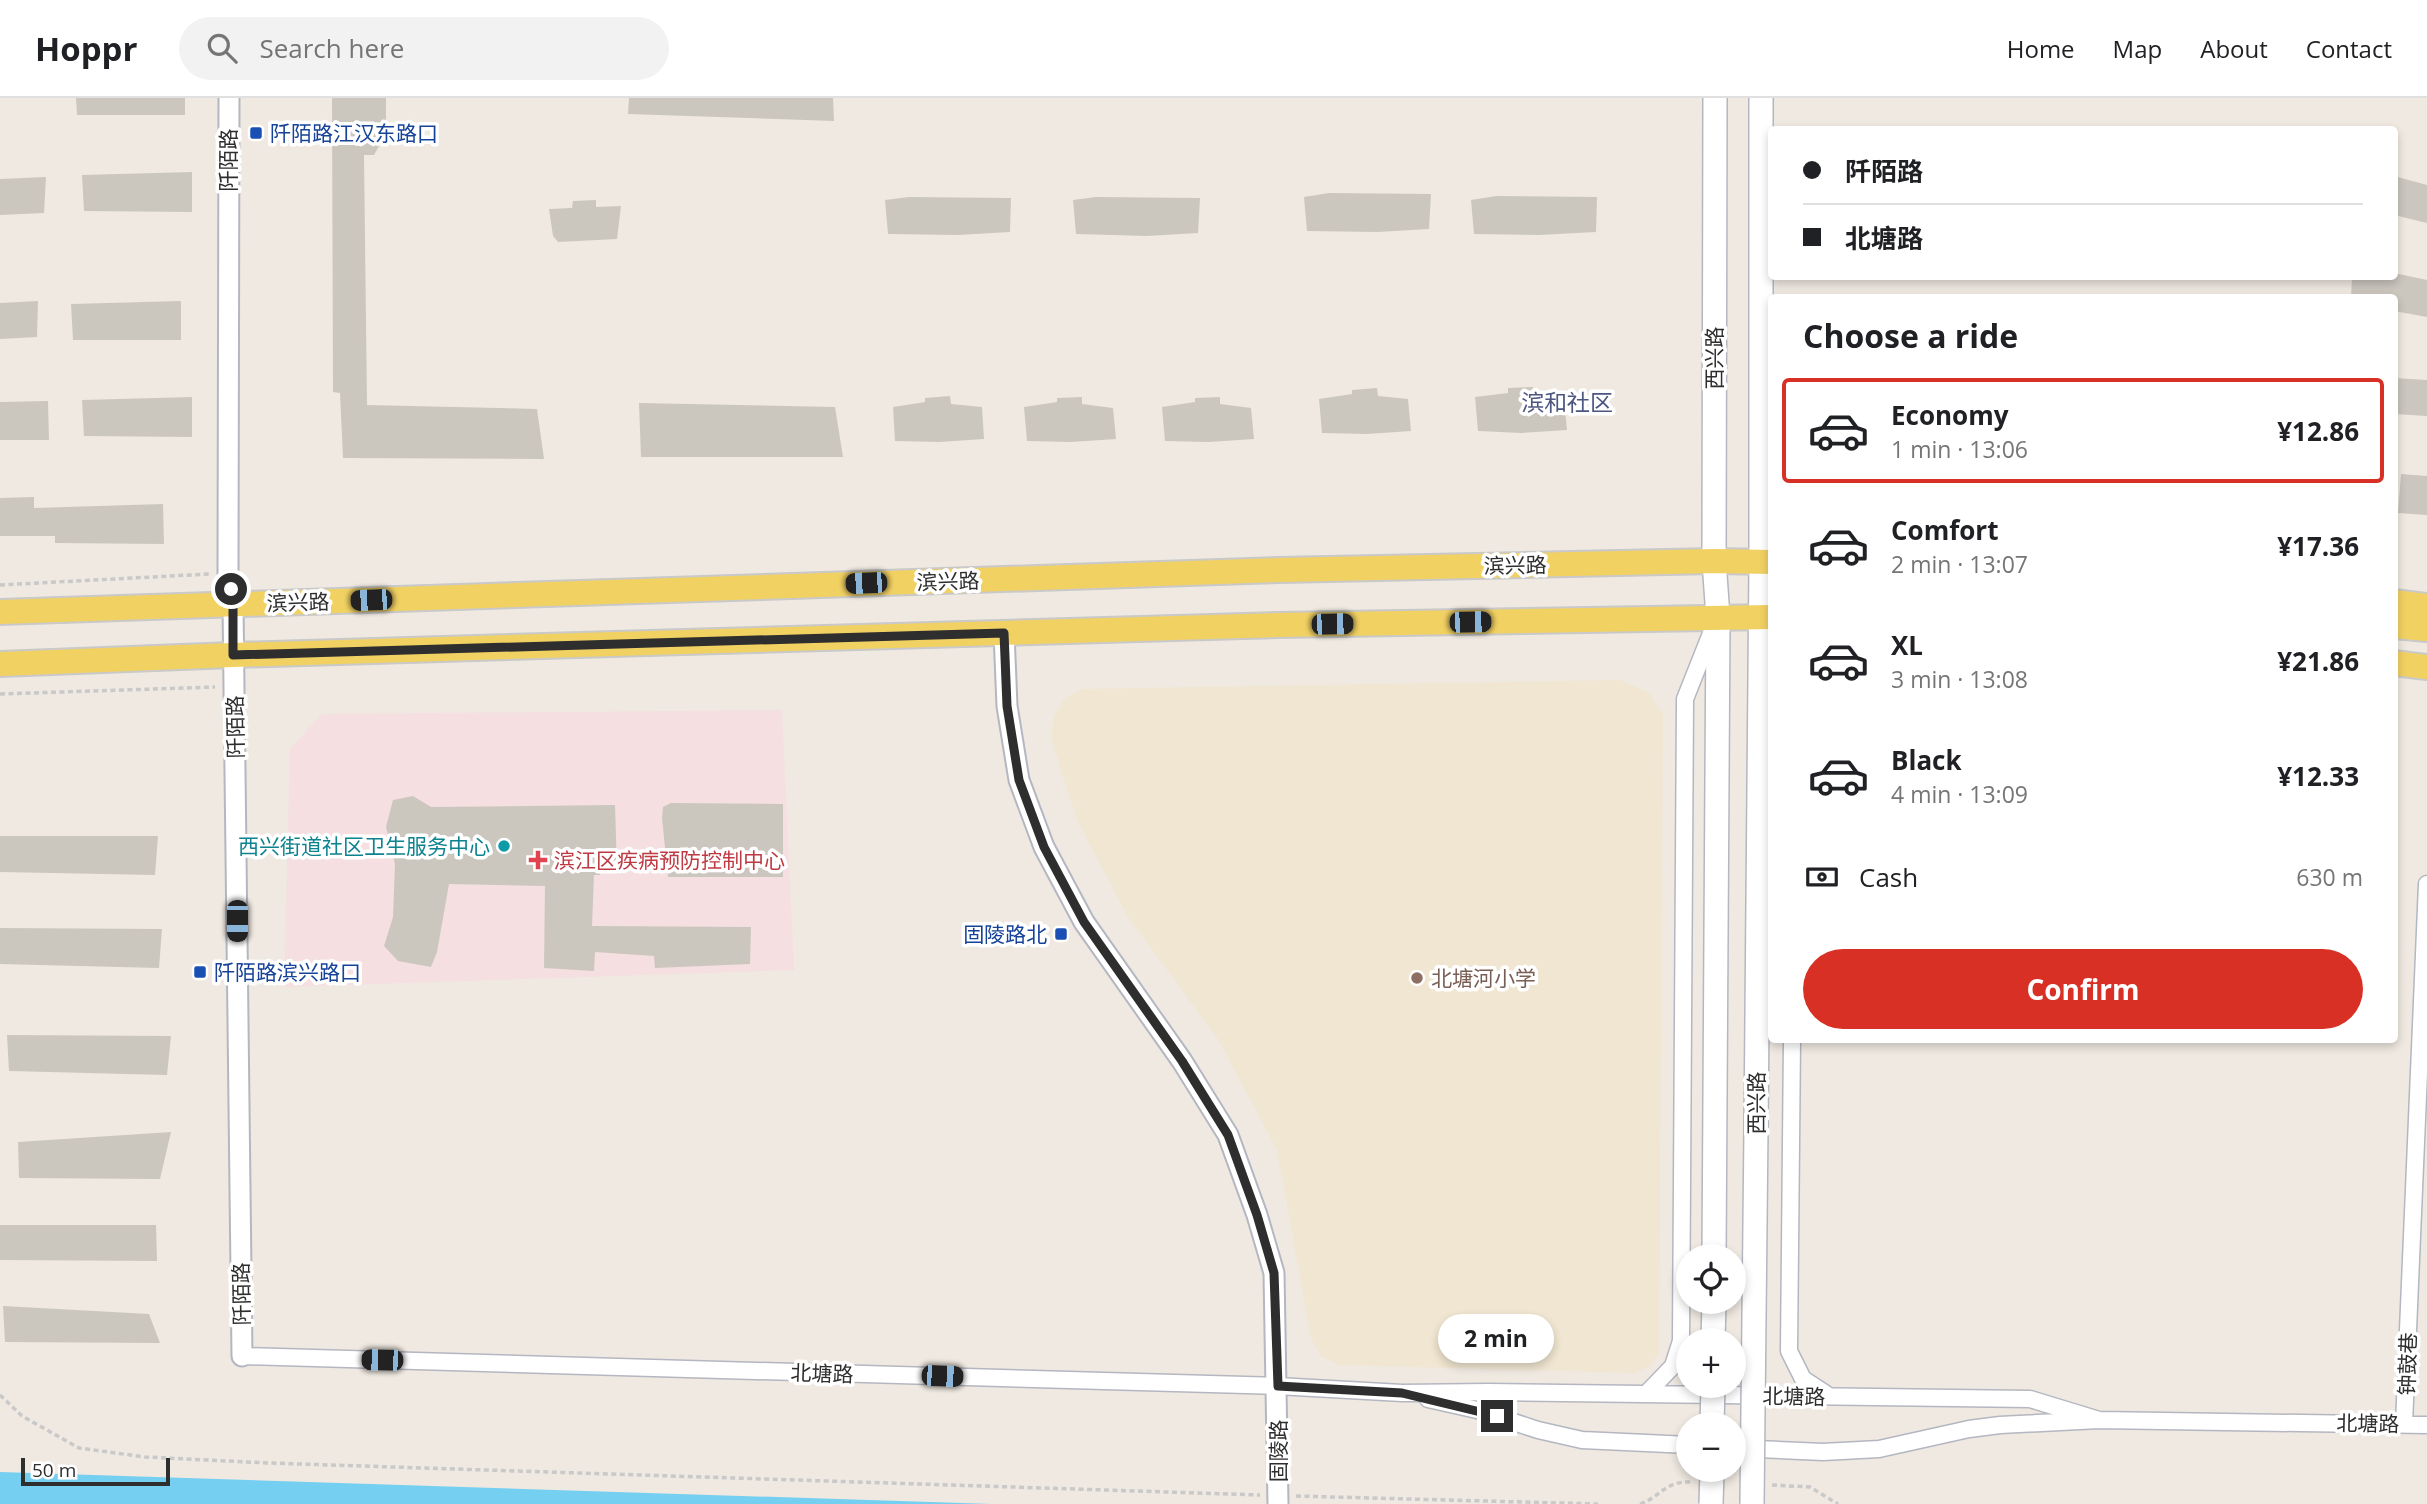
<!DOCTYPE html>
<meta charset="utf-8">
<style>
body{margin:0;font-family:"Open Sans","Noto Sans SC",sans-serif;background:#f2f2f2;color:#202124;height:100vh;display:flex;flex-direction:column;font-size:26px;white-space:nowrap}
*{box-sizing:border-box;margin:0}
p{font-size:23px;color:#757577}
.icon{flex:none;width:38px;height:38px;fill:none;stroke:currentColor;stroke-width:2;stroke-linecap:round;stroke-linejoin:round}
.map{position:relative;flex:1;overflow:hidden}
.details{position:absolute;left:1768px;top:196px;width:630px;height:749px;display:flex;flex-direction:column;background:#fff;border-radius:7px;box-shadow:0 4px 10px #0003}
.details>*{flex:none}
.guide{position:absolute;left:1768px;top:28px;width:630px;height:154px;border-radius:7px;box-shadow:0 4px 10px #0003;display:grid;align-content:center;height:154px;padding:0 35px;background:#fff}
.fabs{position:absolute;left:1676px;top:1146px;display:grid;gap:14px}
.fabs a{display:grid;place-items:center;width:70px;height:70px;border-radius:50%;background:#fff;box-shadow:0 4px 10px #0003;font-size:35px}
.scale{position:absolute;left:21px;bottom:18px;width:149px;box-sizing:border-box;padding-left:7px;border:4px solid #2e2e2e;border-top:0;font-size:19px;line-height:24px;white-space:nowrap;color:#2e2e2e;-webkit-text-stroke:5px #fff;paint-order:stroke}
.end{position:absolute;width:32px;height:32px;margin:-16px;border:9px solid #2e2e2e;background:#fff;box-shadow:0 0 0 4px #fff}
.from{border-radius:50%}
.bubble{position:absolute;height:49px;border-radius:24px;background:#fff;box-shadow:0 4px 10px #0003;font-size:23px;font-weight:700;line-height:49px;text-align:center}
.car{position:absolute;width:21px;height:42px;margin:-21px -10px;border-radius:9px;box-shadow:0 0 5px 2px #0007;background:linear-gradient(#222 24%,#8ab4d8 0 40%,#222 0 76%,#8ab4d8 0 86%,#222 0)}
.guide b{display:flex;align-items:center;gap:24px;height:66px;font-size:26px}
.guide b+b{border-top:2px solid #e0e0e0}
.guide i{width:18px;height:18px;background:#202124}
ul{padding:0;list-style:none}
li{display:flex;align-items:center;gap:21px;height:105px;margin:0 14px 10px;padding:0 21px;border:4px solid transparent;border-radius:7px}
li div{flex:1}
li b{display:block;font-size:26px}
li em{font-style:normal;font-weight:700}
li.selected{border-color:#d93025}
li>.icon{width:63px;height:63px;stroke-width:1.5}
h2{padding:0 35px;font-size:32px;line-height:84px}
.pay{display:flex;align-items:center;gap:18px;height:77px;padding:0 35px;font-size:26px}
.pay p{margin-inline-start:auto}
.button{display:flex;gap:14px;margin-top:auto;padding:14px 35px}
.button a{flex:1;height:80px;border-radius:42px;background:#d93025;color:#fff;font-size:28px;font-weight:700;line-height:80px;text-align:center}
header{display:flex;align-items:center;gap:42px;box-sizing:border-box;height:98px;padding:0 35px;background:#fff;border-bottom:2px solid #e0e0e0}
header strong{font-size:33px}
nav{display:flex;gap:38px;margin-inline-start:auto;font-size:24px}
.search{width:490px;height:63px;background:#f2f2f2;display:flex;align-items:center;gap:18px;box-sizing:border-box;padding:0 24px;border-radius:38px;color:#757577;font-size:26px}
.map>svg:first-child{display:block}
.education{fill:#f0e6d1}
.medical{fill:#f5dfe0}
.water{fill:#75cff0}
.building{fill:#cbc7bf}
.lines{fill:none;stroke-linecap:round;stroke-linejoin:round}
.minor-casing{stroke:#b4b7c1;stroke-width:19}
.tertiary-casing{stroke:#b4b7c1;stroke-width:23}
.secondary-casing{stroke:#b4b7c1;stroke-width:26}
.primary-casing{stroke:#c9c9c9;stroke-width:28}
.path{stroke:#c9c9c9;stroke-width:3.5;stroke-dasharray:5 3.5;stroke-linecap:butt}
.minor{stroke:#fff;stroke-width:16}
.tertiary{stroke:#fff;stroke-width:19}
.secondary{stroke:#fff;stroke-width:23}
.primary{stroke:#f2d163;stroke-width:24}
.secondary-bridge-casing{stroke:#b4b7c1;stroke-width:26;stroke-linecap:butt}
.secondary-bridge{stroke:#fff;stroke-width:23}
.route{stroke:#2e2e2e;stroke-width:9}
.transit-dot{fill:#1a4fb4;stroke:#fff;stroke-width:2.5}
.culture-dot{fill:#0f9aa8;stroke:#fff;stroke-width:2.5}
.health-dot{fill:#e0444e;stroke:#fff;stroke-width:2.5}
.education-dot{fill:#8d6e63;stroke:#fff;stroke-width:2.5}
.labels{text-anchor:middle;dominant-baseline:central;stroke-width:7;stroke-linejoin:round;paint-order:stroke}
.transit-label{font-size:21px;fill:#164399;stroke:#fff;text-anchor:start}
.street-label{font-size:21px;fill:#2e2e2e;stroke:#fff}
.culture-label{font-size:21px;fill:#0d838f;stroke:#fff;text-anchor:end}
.health-label{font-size:21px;fill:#be3a42;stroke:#fff;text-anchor:start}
.education-label{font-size:21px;fill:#785e54;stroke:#fff;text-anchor:start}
.neighbourhood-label{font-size:23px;fill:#4d5680;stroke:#fff}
</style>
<header>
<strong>Hoppr</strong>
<div class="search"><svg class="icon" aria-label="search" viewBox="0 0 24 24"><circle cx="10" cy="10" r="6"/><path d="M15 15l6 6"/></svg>Search here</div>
<nav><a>Home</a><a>Map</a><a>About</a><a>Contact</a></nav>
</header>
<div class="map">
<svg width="2427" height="1406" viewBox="0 0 2427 1406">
<rect width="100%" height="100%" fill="#efe9e1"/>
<path class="education" d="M1620 582 1648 594 1663 616 1659 1255 1650 1268 1635 1275 1339 1267 1321 1258 1311 1240 1277 1052 1218 941 1128 819 1077 722 1051 640 1054 618 1065 600 1082 591Z"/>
<path class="medical" d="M782 612 794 872 284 889 290 651 322 616Z"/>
<path class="water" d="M0 1374 991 1406H0Z"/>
<path class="building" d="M76 0H185V17H77Z
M332 0H386V36L374 57H364L367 307 537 311 544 361 343 360 340 295 333 294Z
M629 0H833L834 23 628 16Z
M192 74V114L84 113 82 77Z
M2394 78 2427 87V125L2394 117Z
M46 79 44 115 0 117V81Z
M1329 95 1431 96 1429 131 1377 134 1307 133 1304 99Z
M1496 98 1597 99 1596 134 1539 137 1474 136 1471 102Z
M909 99 1011 100 1010 134 958 137 888 136 885 102Z
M1096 99 1200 100 1198 135 1147 138 1076 136 1073 102Z
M596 102V109L621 108 617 141 558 144 553 138 549 111 572 110 573 103Z
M2394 175 2427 182V219L2394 213V200H2351L2352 178H2394Z
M38 203 37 239 0 241V205Z
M181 203V242H73L71 206Z
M2394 280 2427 282V318L2394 316Z
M1533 289V297L1564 300 1567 332 1522 335 1478 333 1475 299 1508 295V290Z
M1377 290 1378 298 1408 301 1411 333 1367 336 1322 335 1319 301 1352 296V292Z
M950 298 951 306 982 309 984 341 939 344 895 343 893 309 925 304V300Z
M192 299V339L84 338 82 302Z
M1082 299V306L1113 310 1116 341 1071 344 1027 343 1024 309 1057 304V300Z
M1220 299V306L1251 310 1254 341 1209 344 1165 343 1162 309 1195 304V300Z
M48 303 49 342H0V304Z
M639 305 835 309 843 359H641Z
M2401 376 2427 378V417L2398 415Z
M34 399V410L163 406 164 446 55 445V438H0V400Z
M413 698 431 709 615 707 617 773 600 772V777H594L592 828 751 829 750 866 655 870 654 858 595 854 594 873 544 870 545 788 449 786 437 854 431 869 398 863 384 848 393 819 395 766 386 729 393 702Z
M671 705 783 706V779H668L662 720 663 709Z
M0 738H158L155 777 0 774Z
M0 830 162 831 159 870 0 866Z
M7 937 171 938 167 977 9 973Z
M171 1034 160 1081 19 1080 18 1044Z
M0 1127H156L157 1163 0 1162Z
M3 1208 149 1216 160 1245 5 1244Z"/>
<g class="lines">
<g class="minor-casing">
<path id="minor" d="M1792 942 1789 1253 1803 1281 1829 1298
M242 1258 1277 1288 1402 1295 1489 1294 2030 1301 2099 1322
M1646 1296 1673 1268 1681 1243 1685 601 1714 528
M1428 1301 1477 1312 1538 1332 1582 1342 1689 1347
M2404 1326 2427 786
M1734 1350 1823 1354 1879 1351 1969 1331 2000 1327 2099 1322 2427 1327"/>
</g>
<g class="tertiary-casing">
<path id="tertiary" d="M229 0 228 475 233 506 242 1258
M1004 535 1007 608 1019 682 1044 749 1084 824 1182 963 1228 1037 1257 1117 1274 1175 1278 1406"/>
</g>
<g class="secondary-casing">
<path id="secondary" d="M1756 1031 1761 464V0
M1714 1158 1718 519 1714 463 1715 0
M1713 1242 1714 1204"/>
</g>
<g class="primary-casing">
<path id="primary" d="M2394 504 2427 508
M0 514 1279 472 1714 463 1771 464
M2394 528 2427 531
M2394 565 2427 569
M0 566 233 557 1277 527 1771 519"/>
</g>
<path class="path" d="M0 487 209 476
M0 596 215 589
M0 1297 22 1318 79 1350 145 1359 269 1365 1260 1397
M1772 1387 1810 1389 1838 1406
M1296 1398 1598 1406
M1640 1406C1661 1399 1664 1383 1691 1384"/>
<use href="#minor" class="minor"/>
<use href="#tertiary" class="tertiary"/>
<use href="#secondary" class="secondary"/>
<use href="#primary" class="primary"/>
<g class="secondary-bridge-casing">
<path id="secondary-bridge" d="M1712 1326 1713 1288
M1711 1406 1712 1372
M1752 1406 1756 1031"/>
</g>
<use href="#secondary-bridge" class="secondary-bridge"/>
</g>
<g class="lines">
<path class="route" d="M231 491 233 506V557L1004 535 1007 608 1019 682 1044 749 1084 824 1182 963 1228 1037 1257 1117 1274 1175 1278 1288 1402 1295 1497 1318"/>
</g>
<g class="transit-dot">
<rect x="249" y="28" width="14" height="14" rx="3.5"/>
<rect x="1054" y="829" width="14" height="14" rx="3.5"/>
<rect x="193" y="867" width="14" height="14" rx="3.5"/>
</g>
<circle class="culture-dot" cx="504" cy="748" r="7"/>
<path class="health-dot" d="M534.5 751.5h7v7h7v7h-7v7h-7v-7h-7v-7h7z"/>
<circle class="education-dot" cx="1417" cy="880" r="7"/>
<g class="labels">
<g class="transit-label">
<text x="270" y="35">阡陌路江汉东路口</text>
<text x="1047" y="836" text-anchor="end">固陵路北</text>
<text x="214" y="874">阡陌路滨兴路口</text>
</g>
<g class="street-label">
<text transform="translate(228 62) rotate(-90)">阡陌路</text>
<text transform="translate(1714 260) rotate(-90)">西兴路</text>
<text transform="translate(1515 467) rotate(-1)">滨兴路</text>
<text transform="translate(948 483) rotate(-2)">滨兴路</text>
<text transform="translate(298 504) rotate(-2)">滨兴路</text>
<text transform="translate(235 629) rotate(-91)">阡陌路</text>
<text transform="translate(1756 1005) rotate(-90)">西兴路</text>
<text transform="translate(241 1196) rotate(-91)">阡陌路</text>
<text transform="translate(2407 1266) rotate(-88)">钟鼓巷</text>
<text transform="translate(822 1275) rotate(2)">北塘路</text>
<text transform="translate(1794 1298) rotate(1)">北塘路</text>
<text transform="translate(2368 1325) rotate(1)">北塘路</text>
<text transform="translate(1278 1353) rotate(-90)">固陵路</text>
</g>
<g class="culture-label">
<text x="490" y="748">西兴街道社区卫生服务中心</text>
</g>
<g class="health-label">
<text x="554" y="762">滨江区疾病预防控制中心</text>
</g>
<g class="education-label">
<text x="1431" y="880">北塘河小学</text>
</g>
<g class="neighbourhood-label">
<text x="1567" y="304">滨和社区</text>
</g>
</g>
</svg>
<div class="fabs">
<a><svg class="icon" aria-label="locate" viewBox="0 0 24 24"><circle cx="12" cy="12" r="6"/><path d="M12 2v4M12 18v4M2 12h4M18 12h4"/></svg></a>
<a>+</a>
<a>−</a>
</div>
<div class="scale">50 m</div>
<i class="end from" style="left:231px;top:491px"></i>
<i class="end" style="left:1497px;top:1318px"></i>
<div class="bubble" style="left:1438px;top:1216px;width:116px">2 min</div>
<i class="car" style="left:866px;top:485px;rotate:268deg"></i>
<i class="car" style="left:371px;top:502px;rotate:268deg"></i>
<i class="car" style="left:1470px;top:524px;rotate:89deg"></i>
<i class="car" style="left:1332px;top:526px;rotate:89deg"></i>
<i class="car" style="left:237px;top:823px;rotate:180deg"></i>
<i class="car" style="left:382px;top:1262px;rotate:271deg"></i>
<i class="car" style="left:942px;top:1278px;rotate:92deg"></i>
<div class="guide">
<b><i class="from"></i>阡陌路</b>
<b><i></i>北塘路</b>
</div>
<section class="details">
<h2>Choose a ride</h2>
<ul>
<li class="selected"><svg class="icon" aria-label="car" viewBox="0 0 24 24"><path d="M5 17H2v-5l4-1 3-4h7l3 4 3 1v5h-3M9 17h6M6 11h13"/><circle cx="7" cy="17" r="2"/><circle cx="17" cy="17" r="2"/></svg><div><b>Economy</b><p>1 min · 13:06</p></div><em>¥12.86</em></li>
<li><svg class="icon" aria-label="car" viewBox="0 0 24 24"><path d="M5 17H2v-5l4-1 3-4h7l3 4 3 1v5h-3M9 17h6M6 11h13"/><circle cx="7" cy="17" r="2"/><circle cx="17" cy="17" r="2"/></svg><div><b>Comfort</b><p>2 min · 13:07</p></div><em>¥17.36</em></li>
<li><svg class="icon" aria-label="car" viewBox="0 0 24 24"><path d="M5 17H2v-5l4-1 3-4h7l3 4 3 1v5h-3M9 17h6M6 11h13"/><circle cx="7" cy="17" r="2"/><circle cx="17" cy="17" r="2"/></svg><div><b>XL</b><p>3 min · 13:08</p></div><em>¥21.86</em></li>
<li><svg class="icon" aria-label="car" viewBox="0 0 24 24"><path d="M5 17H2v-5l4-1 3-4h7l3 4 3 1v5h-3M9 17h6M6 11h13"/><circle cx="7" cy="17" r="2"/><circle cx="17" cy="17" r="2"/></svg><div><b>Black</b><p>4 min · 13:09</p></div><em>¥12.33</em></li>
</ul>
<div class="pay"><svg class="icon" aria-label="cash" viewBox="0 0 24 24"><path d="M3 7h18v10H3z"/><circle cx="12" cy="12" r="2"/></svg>Cash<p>630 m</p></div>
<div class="button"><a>Confirm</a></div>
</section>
</div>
